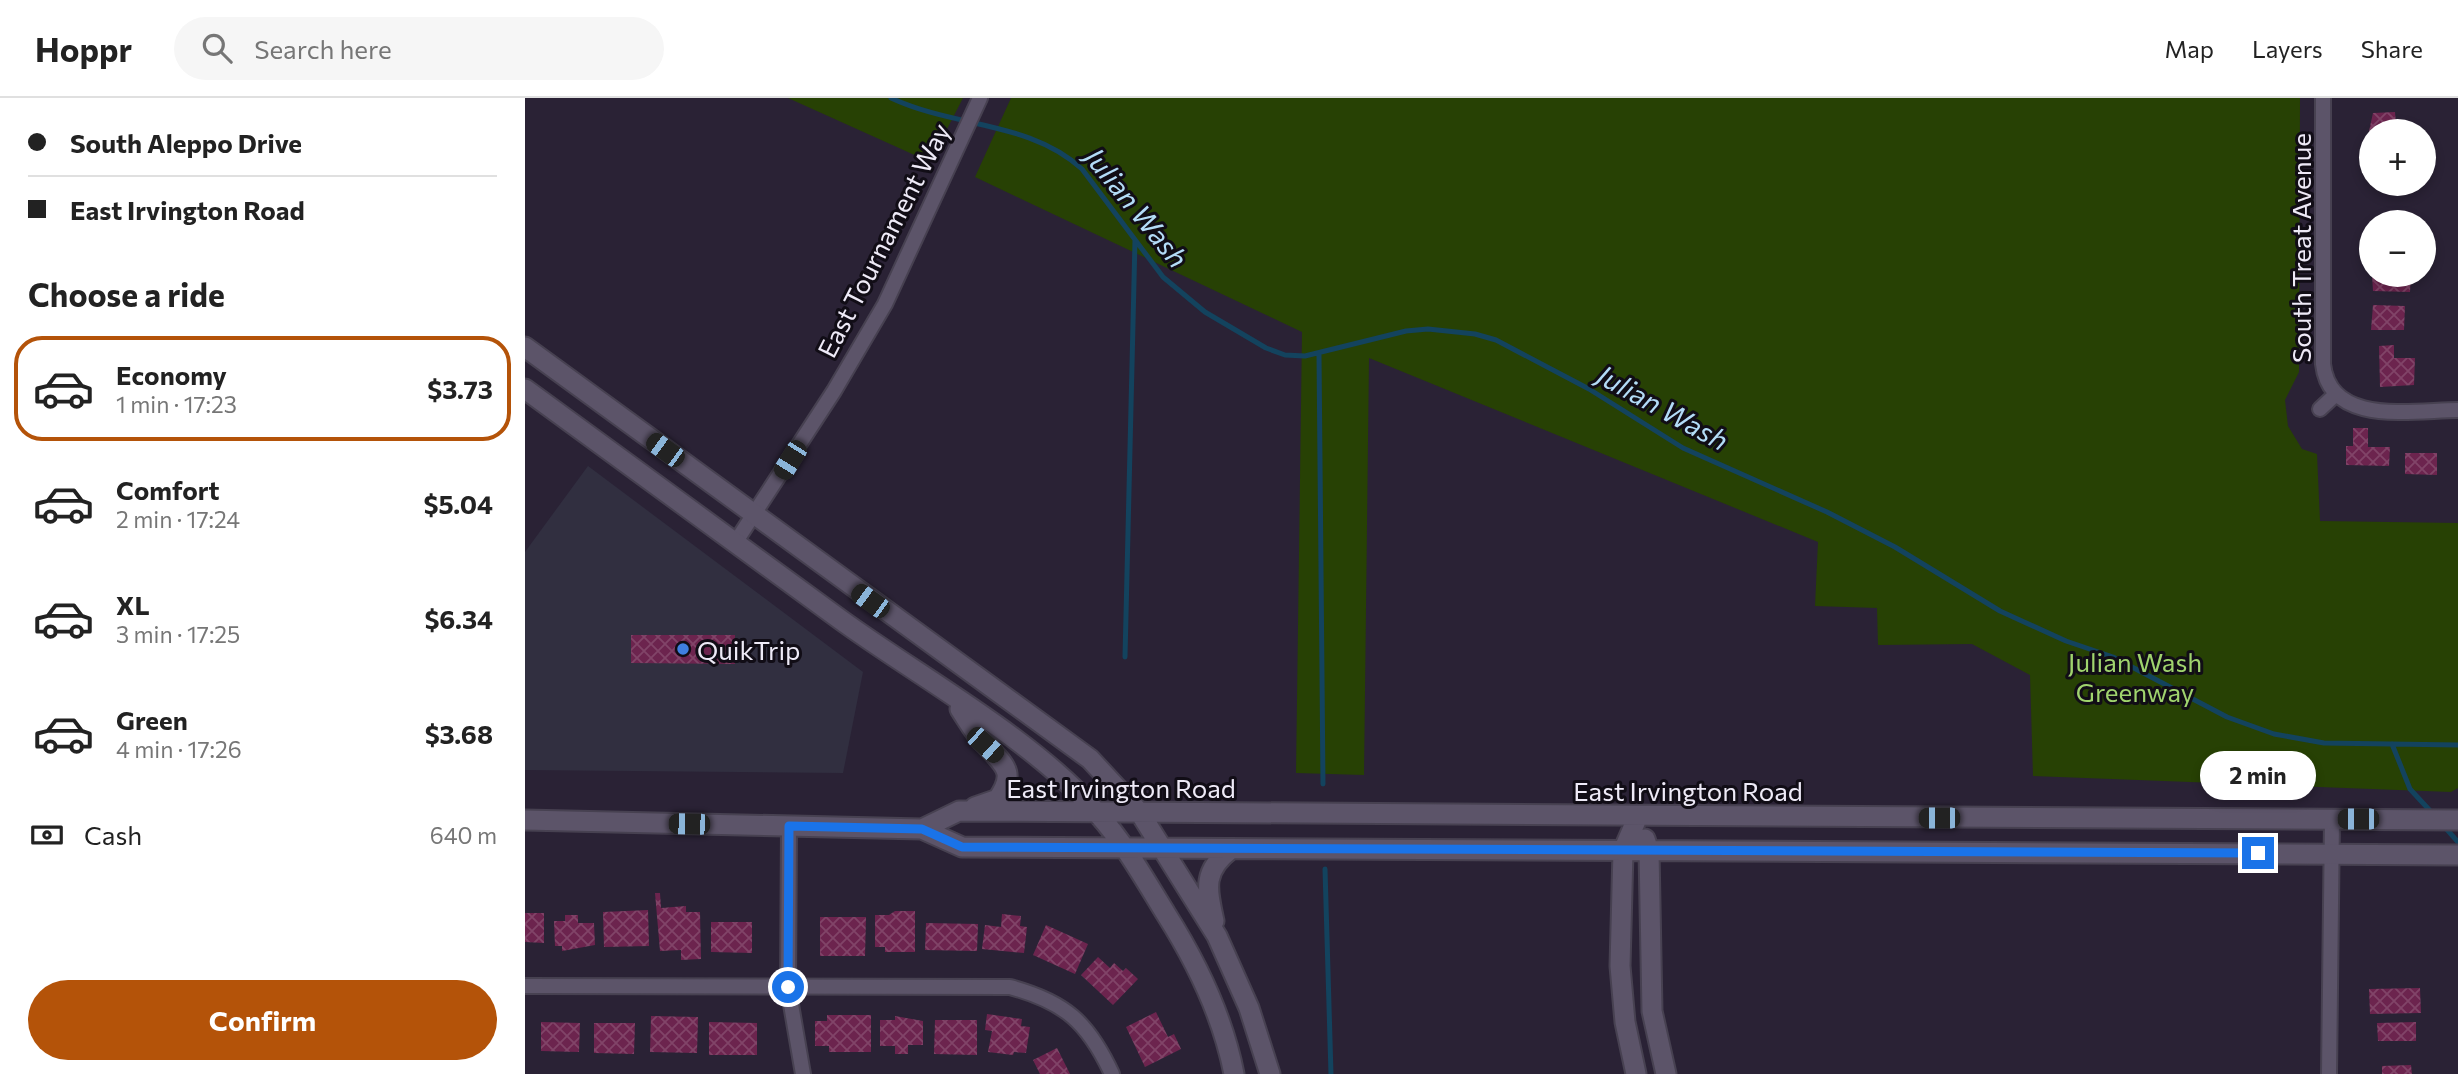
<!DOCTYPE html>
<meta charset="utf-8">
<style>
body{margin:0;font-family:Commissioner,sans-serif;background:#f6f6f6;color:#222;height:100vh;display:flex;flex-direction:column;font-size:26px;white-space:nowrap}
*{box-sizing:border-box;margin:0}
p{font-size:23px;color:#767676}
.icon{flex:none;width:38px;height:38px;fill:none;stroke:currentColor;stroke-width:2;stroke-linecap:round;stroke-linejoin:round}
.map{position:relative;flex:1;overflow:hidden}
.drawer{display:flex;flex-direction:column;background:#fff;width:525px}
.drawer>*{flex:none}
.hud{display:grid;align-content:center;height:154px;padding:0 28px;background:#fff}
.fabs{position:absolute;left:1834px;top:21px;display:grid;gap:14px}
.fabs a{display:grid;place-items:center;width:77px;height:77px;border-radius:50%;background:#fff;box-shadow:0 4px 10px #0003;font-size:35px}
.end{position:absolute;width:32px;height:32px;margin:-16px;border:9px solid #1a73e8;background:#fff;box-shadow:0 0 0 4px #fff}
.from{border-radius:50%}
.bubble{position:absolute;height:49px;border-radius:24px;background:#fff;box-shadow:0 4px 10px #0003;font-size:23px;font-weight:700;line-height:49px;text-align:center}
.car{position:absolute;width:21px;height:42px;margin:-21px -10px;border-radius:9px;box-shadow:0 0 5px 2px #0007;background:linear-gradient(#222 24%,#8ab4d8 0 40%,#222 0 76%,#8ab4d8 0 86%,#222 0)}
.hud b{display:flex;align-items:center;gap:24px;height:66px;font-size:26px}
.hud b+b{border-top:2px solid #e0e0e0}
.hud i{width:18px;height:18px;background:#222}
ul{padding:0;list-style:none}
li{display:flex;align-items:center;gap:21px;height:105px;margin:0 14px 10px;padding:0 14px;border:4px solid transparent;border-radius:28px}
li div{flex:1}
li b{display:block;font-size:26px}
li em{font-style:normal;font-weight:700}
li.active{border-color:#b45309}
li>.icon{width:63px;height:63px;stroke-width:1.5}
h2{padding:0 28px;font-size:32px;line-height:84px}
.pay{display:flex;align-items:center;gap:18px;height:77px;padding:0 28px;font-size:26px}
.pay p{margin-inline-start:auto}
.primary-button{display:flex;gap:14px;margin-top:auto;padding:14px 28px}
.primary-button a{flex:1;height:80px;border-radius:42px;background:#b45309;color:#fff;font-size:28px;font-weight:700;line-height:80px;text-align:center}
header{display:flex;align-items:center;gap:42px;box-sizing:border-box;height:98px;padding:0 35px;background:#fff;border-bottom:2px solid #e0e0e0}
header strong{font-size:33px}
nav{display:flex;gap:38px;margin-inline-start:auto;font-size:24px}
.search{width:490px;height:63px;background:#f6f6f6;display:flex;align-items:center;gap:18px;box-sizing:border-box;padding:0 24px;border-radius:38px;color:#767676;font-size:26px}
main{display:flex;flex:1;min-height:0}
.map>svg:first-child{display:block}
.commercial{fill:#312f40}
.green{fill:#274104}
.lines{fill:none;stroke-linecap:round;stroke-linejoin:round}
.stream{stroke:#13435e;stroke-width:5}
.building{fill:url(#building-cross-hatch)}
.minor-casing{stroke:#474151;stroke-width:18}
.secondary-casing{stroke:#474151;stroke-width:23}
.minor{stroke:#5c5469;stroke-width:14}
.secondary{stroke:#5c5469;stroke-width:19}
.route{stroke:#1a73e8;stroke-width:9}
.shop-dot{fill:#3f7fe0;stroke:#110d16;stroke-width:2.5}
.labels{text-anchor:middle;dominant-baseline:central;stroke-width:6;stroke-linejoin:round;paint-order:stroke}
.street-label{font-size:26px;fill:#eeeaf7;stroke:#110d16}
.poi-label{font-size:26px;fill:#eeeaf7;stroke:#110d16;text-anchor:start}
.park-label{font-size:26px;fill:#a0d46e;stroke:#110d16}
.water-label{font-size:28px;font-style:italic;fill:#b3dcf7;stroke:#110d16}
</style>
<header>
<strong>Hoppr</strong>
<div class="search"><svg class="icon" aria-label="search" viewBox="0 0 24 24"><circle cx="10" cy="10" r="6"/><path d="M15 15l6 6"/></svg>Search here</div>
<nav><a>Map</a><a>Layers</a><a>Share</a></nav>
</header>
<main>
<section class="drawer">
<div class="hud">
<b><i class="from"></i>South Aleppo Drive</b>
<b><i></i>East Irvington Road</b>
</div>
<h2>Choose a ride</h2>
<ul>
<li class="active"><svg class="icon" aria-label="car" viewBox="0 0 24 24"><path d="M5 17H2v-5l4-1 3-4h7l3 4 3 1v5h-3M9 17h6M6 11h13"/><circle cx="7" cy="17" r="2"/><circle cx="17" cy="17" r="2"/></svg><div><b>Economy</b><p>1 min · 17:23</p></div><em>$3.73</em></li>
<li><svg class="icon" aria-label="car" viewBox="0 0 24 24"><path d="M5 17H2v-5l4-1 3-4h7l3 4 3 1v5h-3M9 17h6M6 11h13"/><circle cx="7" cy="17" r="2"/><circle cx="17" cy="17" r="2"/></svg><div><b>Comfort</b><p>2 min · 17:24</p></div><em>$5.04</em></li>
<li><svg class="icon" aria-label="car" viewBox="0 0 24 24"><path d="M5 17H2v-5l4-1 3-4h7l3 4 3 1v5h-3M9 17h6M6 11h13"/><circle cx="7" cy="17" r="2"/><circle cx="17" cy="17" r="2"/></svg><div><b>XL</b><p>3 min · 17:25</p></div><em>$6.34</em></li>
<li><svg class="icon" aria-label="car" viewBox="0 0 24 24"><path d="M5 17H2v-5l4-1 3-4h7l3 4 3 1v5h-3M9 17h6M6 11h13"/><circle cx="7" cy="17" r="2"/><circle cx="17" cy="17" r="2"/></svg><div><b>Green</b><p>4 min · 17:26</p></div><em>$3.68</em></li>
</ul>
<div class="pay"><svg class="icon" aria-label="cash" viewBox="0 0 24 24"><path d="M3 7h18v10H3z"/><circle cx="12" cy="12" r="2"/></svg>Cash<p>640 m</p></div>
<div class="primary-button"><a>Confirm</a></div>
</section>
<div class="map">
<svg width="1933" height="976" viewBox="0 0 1933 976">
<defs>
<pattern id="building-cross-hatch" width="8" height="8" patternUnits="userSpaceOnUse" patternTransform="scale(1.75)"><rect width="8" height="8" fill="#6c244e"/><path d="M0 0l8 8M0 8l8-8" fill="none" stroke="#814468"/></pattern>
</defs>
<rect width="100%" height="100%" fill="#2a2235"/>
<path class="commercial" d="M63 368 338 574 318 675 0 672V454Z"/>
<path class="green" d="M263 0H438L405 64Z
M486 0H1775L1774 274 1760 302 1763 328 1777 351 1792 356 1795 423 1933 425V690L1926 694 1508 678 1505 577 1447 546 1353 547 1352 510 1290 508 1293 444 844 260 839 677 771 675 777 234 450 79Z"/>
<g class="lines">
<path class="stream" d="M366 0C430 30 505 23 557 71L638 179 680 214 741 250 760 257 780 258 881 233 903 231 950 236 971 242 1064 291 1158 350 1302 414 1370 449 1475 513 1541 543 1588 559 1702 619 1749 636 1799 645 1933 647
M794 256 798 686
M600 559 610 142
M1867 646 1885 691 1909 717
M1918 727 1933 744
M800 771 806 976"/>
</g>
<path class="building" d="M1870 14 1871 26H1880V33H1844L1848 15Z
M1847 177H1886L1885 194 1848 193Z
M1848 207 1880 208 1879 232H1846Z
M1869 247V260H1890L1889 287 1855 289 1854 248Z
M1828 330H1843V349H1865L1864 368 1821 367V348H1828Z
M1880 355H1912V377L1880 376Z
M106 537H210V566L106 565Z
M130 795H135L136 810 161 808V814H175L176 861 156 862V852L135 853Z
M123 812 124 848 79 849 78 814Z
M370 813H390V854H360V849H350V817H364Z
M0 815H19V845L0 844Z
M477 816 496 818 495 828 502 829 499 855 457 851 460 827 476 829Z
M40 817H53V825H69L70 847 37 853V848H30L29 823H40Z
M295 819H341L340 858H295Z
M186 824H227V855L186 854Z
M401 825 453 826 452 853 400 852Z
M521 827 563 846 550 876 508 857Z
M573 859 585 870 589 865 598 873 601 870 613 881 588 907 556 877Z
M1895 890 1896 915 1845 916 1844 891Z
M631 914 643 939 649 936 656 951 620 969 601 929Z
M462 916 497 921 496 928 505 929 501 955 489 954 488 957 463 954 467 933 460 932Z
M302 917H346V954H304V948H290V923H302Z
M126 918 173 919 172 955 125 954Z
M370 918 398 923V947H383V956H370V948H355V922H370Z
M410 922H452V957L409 956Z
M16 924 55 925 54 954 16 953Z
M184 924 232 925V957H184Z
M1891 924V943H1853L1852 925Z
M69 925H110L109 956 69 955Z
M532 950 545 976H515L508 962Z
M1886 967 1887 976H1857V968Z"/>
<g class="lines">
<g class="minor-casing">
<path id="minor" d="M1798 0V266C1805 329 1889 312 1933 312
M1795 311 1810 297
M210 445 309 293 360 206 455 0
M264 728 263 889 278 976
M0 888 485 889C540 904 563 924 587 976
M1804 976 1807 721"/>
</g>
<g class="secondary-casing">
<path id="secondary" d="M0 249 565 661 615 715 692 838 724 910 745 976
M0 291C105 368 211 445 316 522 396 580 510 642 573 716 600 746 620 782 641 816 672 865 698 919 709 976
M435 611C443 623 451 638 462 648 480 668 491 674 473 701L450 709
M0 722 397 731 437 749 1933 757
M397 731 434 713 1933 722
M1120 741 1124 753 1127 913 1141 976
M689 823C682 791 677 773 706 751
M1111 976 1100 924 1095 868 1098 753 1113 718"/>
</g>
<use href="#minor" class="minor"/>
<use href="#secondary" class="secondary"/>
</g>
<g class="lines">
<path class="route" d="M263 889 264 728 397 731 437 749 1733 755"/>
</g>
<circle class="shop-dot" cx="158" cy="551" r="7"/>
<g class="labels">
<g class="street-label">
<text transform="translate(358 142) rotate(-63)">East Tournament Way</text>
<text transform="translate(1775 150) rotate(-90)">South Treat Avenue</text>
<text x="596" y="689">East Irvington Road</text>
<text x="1163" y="692">East Irvington Road</text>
</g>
<g class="poi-label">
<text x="172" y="551">QuikTrip</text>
</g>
<g class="park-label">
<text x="1610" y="563">Julian Wash<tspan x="1610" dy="30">Greenway</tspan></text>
</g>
<g class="water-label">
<text transform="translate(612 109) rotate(51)">Julian Wash</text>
<text transform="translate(1138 309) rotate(29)">Julian Wash</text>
</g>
</g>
</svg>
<div class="fabs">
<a>+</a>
<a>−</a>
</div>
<i class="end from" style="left:263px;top:889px"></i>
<i class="end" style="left:1733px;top:755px"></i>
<div class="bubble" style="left:1675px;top:653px;width:116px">2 min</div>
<i class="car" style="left:140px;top:352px;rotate:306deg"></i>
<i class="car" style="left:265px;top:362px;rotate:212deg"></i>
<i class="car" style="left:345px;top:503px;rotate:306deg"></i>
<i class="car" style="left:460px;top:647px;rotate:132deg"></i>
<i class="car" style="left:1414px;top:720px;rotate:270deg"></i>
<i class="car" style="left:1833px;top:721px;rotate:270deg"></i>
<i class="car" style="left:164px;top:726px;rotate:271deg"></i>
</div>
</main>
